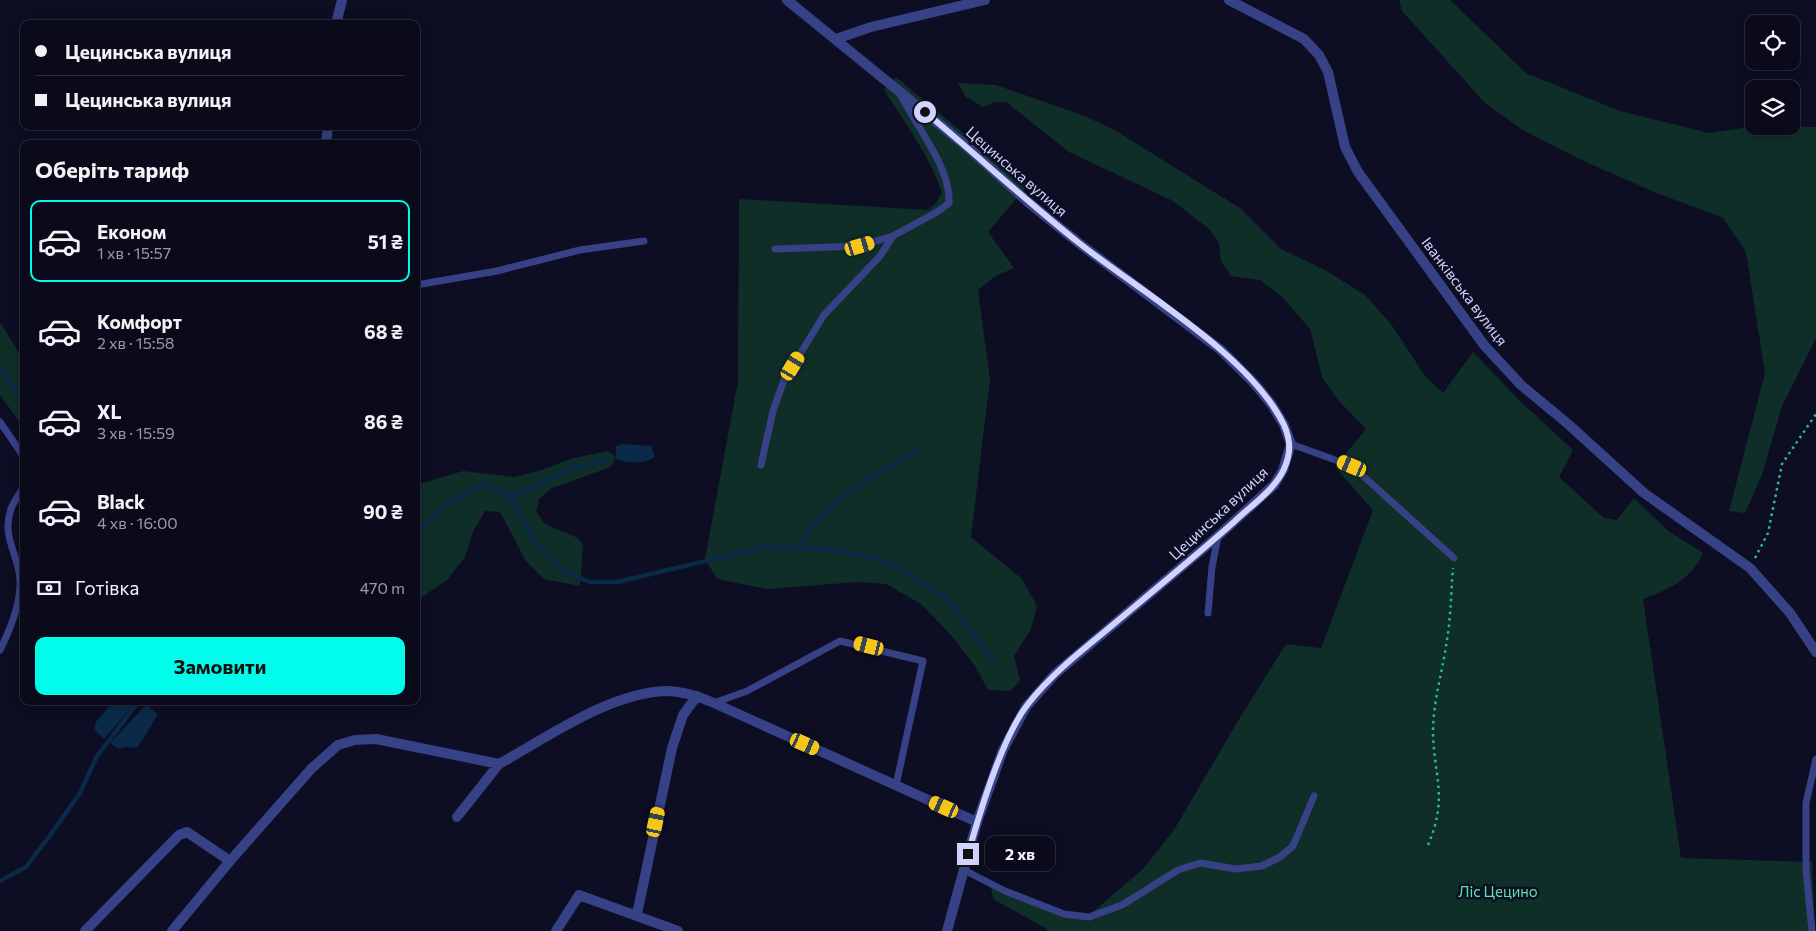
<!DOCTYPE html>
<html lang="uk">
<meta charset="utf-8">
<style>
body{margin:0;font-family:Commissioner,sans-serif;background:#181828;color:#f1f3f6;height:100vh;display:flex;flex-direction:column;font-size:19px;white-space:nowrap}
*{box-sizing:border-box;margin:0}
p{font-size:16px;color:#999aa3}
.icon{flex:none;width:28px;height:28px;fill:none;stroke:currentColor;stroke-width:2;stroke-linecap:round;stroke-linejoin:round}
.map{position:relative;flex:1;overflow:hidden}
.details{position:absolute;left:20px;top:140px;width:400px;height:565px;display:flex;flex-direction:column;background:#0a0a1b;border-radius:10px;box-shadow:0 2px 12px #0003,0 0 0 1px #2a2b3a}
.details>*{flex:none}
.guide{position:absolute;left:20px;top:20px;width:400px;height:110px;border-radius:10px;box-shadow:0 2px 12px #0003,0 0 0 1px #2a2b3a;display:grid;align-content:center;height:110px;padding:0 15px;background:#0a0a1b}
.buttons{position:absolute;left:1745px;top:15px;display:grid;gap:10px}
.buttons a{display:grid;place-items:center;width:55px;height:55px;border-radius:10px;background:#0a0a1b;box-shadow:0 2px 12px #0003,0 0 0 1px #2a2b3a;font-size:25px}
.end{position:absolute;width:22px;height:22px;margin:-11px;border:6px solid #d1d3ff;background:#111;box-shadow:0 0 0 2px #111}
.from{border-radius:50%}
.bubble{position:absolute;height:35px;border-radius:10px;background:#0a0a1b;box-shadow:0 2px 12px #0003,0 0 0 1px #2a2b3a;font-size:16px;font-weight:700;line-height:35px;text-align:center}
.car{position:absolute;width:15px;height:30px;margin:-15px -8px;border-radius:6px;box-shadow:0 0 4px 1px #0007;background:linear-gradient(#f5c518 24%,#345 0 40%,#f5c518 0 76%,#345 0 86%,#f5c518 0)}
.guide b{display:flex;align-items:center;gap:18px;height:48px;font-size:19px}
.guide b+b{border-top:1px solid #2a2b3a}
.guide i{width:12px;height:12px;background:#f1f3f6}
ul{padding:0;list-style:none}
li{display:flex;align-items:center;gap:15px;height:82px;margin:0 10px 8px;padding:0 5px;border:2px solid transparent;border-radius:10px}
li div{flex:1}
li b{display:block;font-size:19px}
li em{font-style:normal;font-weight:700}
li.on{border-color:#00fcea}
li>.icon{width:45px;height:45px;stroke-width:1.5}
h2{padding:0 15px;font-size:22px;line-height:60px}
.pay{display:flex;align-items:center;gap:12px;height:55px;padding:0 15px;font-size:19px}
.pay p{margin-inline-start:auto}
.button{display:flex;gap:10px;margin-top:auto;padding:10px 15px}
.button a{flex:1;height:58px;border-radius:10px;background:#00fcea;color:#111;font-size:20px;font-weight:700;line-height:58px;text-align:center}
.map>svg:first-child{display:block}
.green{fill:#102e28}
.water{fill:#0a2a47}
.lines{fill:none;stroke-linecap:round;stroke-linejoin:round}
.stream{stroke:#0a2a47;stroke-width:4.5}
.path{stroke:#2aba98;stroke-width:2.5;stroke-dasharray:2.5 4;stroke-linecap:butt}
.service{stroke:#374185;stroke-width:7}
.minor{stroke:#374185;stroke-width:10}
.route{stroke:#d1d3ff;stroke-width:6}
.labels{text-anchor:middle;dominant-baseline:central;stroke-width:5;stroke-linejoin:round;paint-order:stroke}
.street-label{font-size:15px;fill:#d1d3ff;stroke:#0d0d24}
.park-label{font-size:15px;fill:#58e4a9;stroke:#0d0d24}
</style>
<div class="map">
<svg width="1816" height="931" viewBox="0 0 1816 931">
<rect width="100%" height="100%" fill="#0d0d24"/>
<path class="green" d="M1399 0H1450L1526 73 1620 111 1709 133 1756 126 1816 127V338L1782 406 1762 475 1745 513 1729 511 1765 373 1746 252 1723 218 1654 192 1577 158 1521 129 1484 102 1402 11Z
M896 77 1027 186 988 232 1014 268 994 277 978 290 990 380 971 537 1022 579 1037 606 1031 629 1014 656 1020 681 1010 691 988 690 975 666 951 635 921 604 886 584 858 582 767 589 717 579 705 559 738 381 739 199 928 210 936 203 942 193C930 156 905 123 884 90Z
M958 83 996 85 1085 116 1118 132 1240 208 1281 249 1325 270 1365 295 1391 324 1425 376 1443 393 1473 352 1521 402 1573 450 1559 477 1604 518 1617 520 1634 498 1667 530 1703 553C1692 579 1668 590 1643 599L1681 858 1812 862 1815 931H1047V929L993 899 991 887 1086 918 1143 869 1174 830 1238 721 1286 644 1321 648 1373 510 1335 467 1366 429 1338 400 1322 377 1310 329 1282 297 1260 280 1231 276 1221 261 1219 243 1209 229 1173 201 1069 152 1006 102H995L983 107 966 97Z
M0 322 24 361V428L0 395Z
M607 451 616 457 611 467 552 488 539 499 536 511 545 524 578 538 583 545 580 586 544 579 526 561 500 512 485 511 473 532 465 557 447 580 416 601V485L463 471 514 477 539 471 570 459Z"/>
<path class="water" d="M624 444 651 446 655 457C645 464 627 464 616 459V446Z
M114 701H137L104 739 95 730V723Z
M146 705 158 714C150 726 146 738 136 748L126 747 118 749 110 743Z"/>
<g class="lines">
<path class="stream" d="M0 366 24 404
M509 498 576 467 609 460
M416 533 446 505 482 484 505 493 517 508 533 539 562 571 590 582H617L765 547 831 549 870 557 897 567 947 598 994 662
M799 548C803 541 807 532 813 525 840 493 881 470 918 451
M0 881 26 867 51 834 80 793 97 756 139 701"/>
<path class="path" d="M1755 558 1768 533 1782 464 1816 414
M1428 845C1449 796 1433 776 1433 728 1434 698 1443 669 1447 640 1451 616 1451 592 1453 568"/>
<path class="service" d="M775 249 860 246 893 236
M416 285 497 271 580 250 644 241
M0 422 24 457
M1291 444 1352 466 1454 558
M761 465 773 411 784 380 824 315 880 256 893 236 937 212 949 203C951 168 916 126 900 94
M1208 613 1212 567 1218 536
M0 650C10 630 21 603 20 580 19 555 1 537 11 509 14 501 20 494 24 486
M714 703 747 691 840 641 923 661 896 785
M964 870 1005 891 1064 914 1089 917 1122 905 1178 870 1200 863 1236 869 1262 866 1280 857 1293 846 1314 796
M1812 931 1806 870V803L1816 759"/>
<path class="minor" d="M787 0 965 145 1028 202 1080 244 1221 350 1255 384 1272 405 1284 425 1291 444 1283 470 1274 485 1218 536 1055 674 1026 707 1003 750 977 822 947 931
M1229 0 1304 39 1319 55 1328 72 1345 147 1358 172 1484 345 1521 385 1568 424 1644 493 1750 568 1790 613 1816 652
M336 24 342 0
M836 39 871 27 985 0
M326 144 328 126
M457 817 499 764
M637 914 672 748 683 715 697 696
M85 931 179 835 187 832 230 861 311 769 338 745 355 740 376 739 499 764C548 737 609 693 666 691 682 691 700 697 714 703L977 822
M172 931 230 861
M556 931 579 895 678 931"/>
</g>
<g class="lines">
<path class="route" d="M925 112C977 155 1026 201 1079 243 1141 292 1250 355 1284 425 1291 441 1291 453 1284 469 1274 491 1250 506 1234 522 1191 560 1147 596 1103 633 1076 655 1049 677 1028 704 1002 737 980 812 968 854"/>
</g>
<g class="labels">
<g class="street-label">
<text transform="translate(1017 171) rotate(41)">Цецинська вулиця</text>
<text transform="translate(1465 291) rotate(53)">Іванківська вулиця</text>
<text transform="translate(1218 513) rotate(-43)">Цецинська вулиця</text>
</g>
<g class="park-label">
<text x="1498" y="891">Ліс Цецино</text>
</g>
</g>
</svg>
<div class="buttons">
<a><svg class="icon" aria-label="locate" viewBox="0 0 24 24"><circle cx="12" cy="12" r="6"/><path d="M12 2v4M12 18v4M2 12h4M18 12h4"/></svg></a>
<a><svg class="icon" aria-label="layers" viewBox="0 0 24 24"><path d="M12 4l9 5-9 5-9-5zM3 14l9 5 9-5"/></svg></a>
</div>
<i class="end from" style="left:925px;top:112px"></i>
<i class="end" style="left:968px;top:854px"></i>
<div class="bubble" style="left:985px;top:836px;width:70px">2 хв</div>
<i class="car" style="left:860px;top:246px;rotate:73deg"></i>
<i class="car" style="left:793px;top:366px;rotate:31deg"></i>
<i class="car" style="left:1352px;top:466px;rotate:293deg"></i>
<i class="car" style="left:869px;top:646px;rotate:284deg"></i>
<i class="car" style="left:805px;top:744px;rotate:114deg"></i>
<i class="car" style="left:944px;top:807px;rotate:294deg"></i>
<i class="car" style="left:656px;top:822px;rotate:12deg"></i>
<div class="guide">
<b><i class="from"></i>Цецинська вулиця</b>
<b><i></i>Цецинська вулиця</b>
</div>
<section class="details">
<h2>Оберіть тариф</h2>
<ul>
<li class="on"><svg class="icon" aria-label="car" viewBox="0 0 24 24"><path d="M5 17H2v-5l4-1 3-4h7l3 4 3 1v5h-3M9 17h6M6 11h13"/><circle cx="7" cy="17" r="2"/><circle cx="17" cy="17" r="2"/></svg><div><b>Економ</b><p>1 хв · 15:57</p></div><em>51 ₴</em></li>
<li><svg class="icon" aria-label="car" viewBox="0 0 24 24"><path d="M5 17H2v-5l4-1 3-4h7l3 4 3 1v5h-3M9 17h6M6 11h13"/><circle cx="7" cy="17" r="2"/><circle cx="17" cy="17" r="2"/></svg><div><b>Комфорт</b><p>2 хв · 15:58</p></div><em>68 ₴</em></li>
<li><svg class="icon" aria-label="car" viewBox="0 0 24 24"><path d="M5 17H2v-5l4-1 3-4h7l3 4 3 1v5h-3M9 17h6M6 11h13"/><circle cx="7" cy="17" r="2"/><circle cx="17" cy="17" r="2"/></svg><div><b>XL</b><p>3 хв · 15:59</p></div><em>86 ₴</em></li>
<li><svg class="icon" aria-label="car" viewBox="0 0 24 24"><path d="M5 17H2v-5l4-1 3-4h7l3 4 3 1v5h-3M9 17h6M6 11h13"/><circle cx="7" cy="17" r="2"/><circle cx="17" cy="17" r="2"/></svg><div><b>Black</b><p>4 хв · 16:00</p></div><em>90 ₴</em></li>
</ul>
<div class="pay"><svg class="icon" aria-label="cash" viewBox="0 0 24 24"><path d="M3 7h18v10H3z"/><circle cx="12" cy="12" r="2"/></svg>Готівка<p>470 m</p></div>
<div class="button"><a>Замовити</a></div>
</section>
</div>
